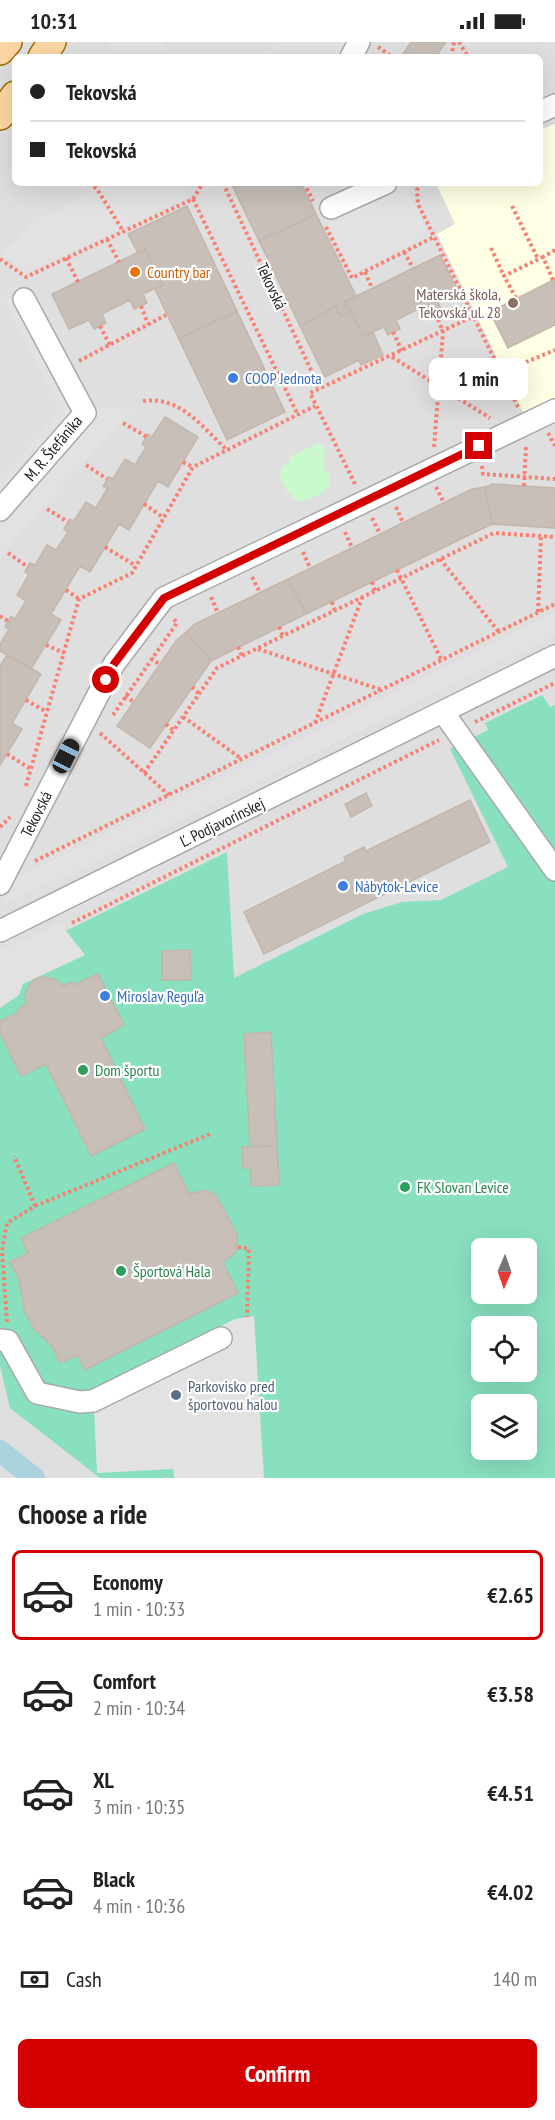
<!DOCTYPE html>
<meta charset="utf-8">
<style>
body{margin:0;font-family:"PT Sans Narrow",sans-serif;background:#f6f6f6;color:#222;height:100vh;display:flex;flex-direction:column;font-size:22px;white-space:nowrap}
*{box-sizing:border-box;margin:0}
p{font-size:20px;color:#767676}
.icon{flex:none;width:33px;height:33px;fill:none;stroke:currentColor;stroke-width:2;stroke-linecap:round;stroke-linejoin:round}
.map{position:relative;height:1436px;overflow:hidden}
.sheet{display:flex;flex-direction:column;background:#fff;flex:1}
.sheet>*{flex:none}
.banner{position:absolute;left:12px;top:12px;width:531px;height:132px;border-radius:9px;box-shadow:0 6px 24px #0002;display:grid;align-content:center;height:132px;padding:0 18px;background:#fff}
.needle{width:39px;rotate:182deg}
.controls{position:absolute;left:471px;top:1196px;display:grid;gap:12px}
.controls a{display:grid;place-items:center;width:66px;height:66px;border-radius:9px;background:#fff;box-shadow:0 6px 24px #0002;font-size:30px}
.end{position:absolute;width:27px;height:27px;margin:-14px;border:8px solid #d40000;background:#fff;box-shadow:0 0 0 3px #fff}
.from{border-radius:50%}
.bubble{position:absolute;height:42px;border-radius:9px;background:#fff;box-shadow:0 6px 24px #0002;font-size:20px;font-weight:700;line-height:42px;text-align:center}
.car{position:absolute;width:18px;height:36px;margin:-18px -9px;border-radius:8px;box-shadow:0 0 4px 2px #0007;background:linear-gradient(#222 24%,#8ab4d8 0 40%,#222 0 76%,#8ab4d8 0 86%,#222 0)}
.banner b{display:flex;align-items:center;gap:21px;height:57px;font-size:22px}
.banner b+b{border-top:2px solid #e0e0e0}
.banner i{width:15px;height:15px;background:#222}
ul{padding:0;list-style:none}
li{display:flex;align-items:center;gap:18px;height:90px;margin:0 12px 9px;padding:0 6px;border:3px solid transparent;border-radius:9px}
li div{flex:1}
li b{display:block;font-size:22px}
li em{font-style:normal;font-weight:700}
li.selected{border-color:#d40000}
li>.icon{width:54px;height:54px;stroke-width:1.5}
h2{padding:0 18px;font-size:27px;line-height:72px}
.pay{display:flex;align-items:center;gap:15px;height:66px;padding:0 18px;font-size:22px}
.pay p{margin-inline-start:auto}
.primary-button{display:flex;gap:12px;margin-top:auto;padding:12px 18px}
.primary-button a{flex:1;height:69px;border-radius:9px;background:#d40000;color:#fff;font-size:24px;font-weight:700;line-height:69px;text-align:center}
.status{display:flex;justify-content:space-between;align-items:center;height:42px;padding:0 30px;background:#fff;direction:ltr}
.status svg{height:16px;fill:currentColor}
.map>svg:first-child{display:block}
.residential{fill:#e0dfdf;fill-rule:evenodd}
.education{fill:#ffffe5}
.park{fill:#c8facc}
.pitch{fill:#88e0be;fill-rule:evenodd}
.parking{fill:#e2e2e2}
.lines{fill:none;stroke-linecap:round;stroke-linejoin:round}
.canal{stroke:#aad3df;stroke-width:22}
.building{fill:#c7bfb8;stroke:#c4b6ab;stroke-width:1.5}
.minor-casing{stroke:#a9a9a9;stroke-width:24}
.major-casing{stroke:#a06b00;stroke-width:30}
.path{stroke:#fa8072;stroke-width:4;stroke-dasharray:3 3;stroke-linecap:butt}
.minor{stroke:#fff;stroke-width:21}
.major{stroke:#fcd6a4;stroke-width:27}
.route{stroke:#d40000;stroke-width:8}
.food-dot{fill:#e8710a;stroke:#fff;stroke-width:2}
.education-dot{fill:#8d6e63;stroke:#fff;stroke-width:2}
.shop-dot{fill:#3f7fe0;stroke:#fff;stroke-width:2}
.leisure-dot{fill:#2e9e5b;stroke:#fff;stroke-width:2}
.service-dot{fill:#5c6f8a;stroke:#fff;stroke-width:2}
.labels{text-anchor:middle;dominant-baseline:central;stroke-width:4.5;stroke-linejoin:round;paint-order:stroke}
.food-label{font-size:16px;fill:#c56008;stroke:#fff;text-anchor:start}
.street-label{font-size:16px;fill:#222;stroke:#fff}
.education-label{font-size:16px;fill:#785e54;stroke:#fff;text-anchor:end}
.shop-label{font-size:16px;fill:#366cbe;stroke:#fff;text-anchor:start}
.leisure-label{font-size:16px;fill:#27864d;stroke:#fff;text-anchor:start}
.service-label{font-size:16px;fill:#4e5e75;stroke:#fff;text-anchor:start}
</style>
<div class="status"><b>10:31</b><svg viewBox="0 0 49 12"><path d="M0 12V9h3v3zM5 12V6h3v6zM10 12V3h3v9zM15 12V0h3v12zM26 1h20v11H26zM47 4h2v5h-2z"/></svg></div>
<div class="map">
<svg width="555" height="1436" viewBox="0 0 555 1436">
<rect width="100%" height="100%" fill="#f2efe9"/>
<path class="residential" d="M0 0H555V1436H0ZM15 15H540V141H15ZM482 1206H526V1251H482ZM482 1284H526V1329H482ZM482 1362H526V1407H482Z"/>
<path class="education" d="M555 82V359L525 374 437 192 455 182 436 141H540V88Z"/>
<path class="park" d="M319 401 325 407 323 426 330 434 328 446 316 454 299 460C287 453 269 427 290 420L291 414Z"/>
<path class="pitch" d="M542 653 550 665 555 663V1436H100L10 1366 0 1324V921L227 810 234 936 363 872 402 860 441 858 508 825 450 707 488 688 485 681ZM482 1206H526V1251H482ZM482 1284H526V1329H482ZM482 1362H526V1407H482Z"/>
<path class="parking" d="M107 0H163L171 15H114Z
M278 0H350L342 15H257Z
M109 141H180L189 155 26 230 1 213 39 177Z
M359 141H404L429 193 352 232 317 160Z
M26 248 86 364 132 367 12 499 0 518V436L55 376 58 369 57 359 4 260Z
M555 571V593L3 864 8 840Z
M60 881 85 913 23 942 19 953 0 966V909Z
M254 1274 264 1436H174L173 1427 97 1431 93 1347 235 1277Z"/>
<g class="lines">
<path class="canal" d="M0 1409 34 1436"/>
</g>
<path class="building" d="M411 0H446L438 11 443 15H401Z
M231 141H301L316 172 259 199Z
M187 164 237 269 179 297 155 247 163 243 145 207 138 211 128 192Z
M316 172 356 254 343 261 348 271 341 274 336 264 300 284 259 199Z
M145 207 163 243 143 252 147 261 134 267 130 258 102 272 106 281 94 287 89 278 69 287 52 252Z
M440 213 457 248 437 258 441 267 429 273 424 264 396 278 400 287 388 293 384 285 363 294 346 259Z
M555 237V283L508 306 490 270Z
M346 259 363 294 373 290 383 313 361 323 359 318 325 335 300 284 336 264 341 274 348 271 343 261Z
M237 269 285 370 227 398 179 297Z
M165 375 198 395 168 445 158 439 129 488 119 482 90 530 80 524 51 572 61 578 31 627 0 609V602L9 587 5 585 11 574 15 577 26 559 17 553 29 532 25 530 30 521 35 523 47 503 56 508 68 490 64 487 70 477 74 479 86 460 96 466 107 447 103 444 109 435 113 437 125 417 135 423 146 405 142 402 148 392 152 395Z
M493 442 555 446V486L492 482 485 445Z
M485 445 492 482 306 572 288 537 472 447Z
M288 537 306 572 211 619 186 590 195 582Z
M186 590 211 619 150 706 117 684 176 599Z
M7 613 41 632 12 681 22 687 0 723V624Z
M366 751 372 764 351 775 345 762Z
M470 758 490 800 264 912 244 870 346 819 344 815 364 805 366 809Z
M190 908 191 938H162V909Z
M98 932 124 983 101 996 145 1087 91 1114 46 1022 21 1034 0 991V979L19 970 18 967 26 963 25 953 30 942 37 936 45 935 57 938 63 944 72 940 74 943Z
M271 990 277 1104 250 1105 244 992Z
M277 1104 279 1143 251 1144V1126H243L242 1105Z
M174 1121 189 1152 205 1148 216 1153 237 1193 236 1210 223 1221 238 1251 85 1328 78 1313 60 1321 52 1304 34 1287 24 1268 19 1237 10 1220 28 1211 21 1196Z"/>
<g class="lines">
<g class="minor-casing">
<path id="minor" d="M351 15 359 0
M540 70 555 63
M331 166 386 141
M0 468 85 371 24 257
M443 670 555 828
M0 842 114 622 164 556 555 368
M0 889 555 614
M0 1298 8 1299 37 1351 80 1360 93 1359 221 1296"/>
</g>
<g class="major-casing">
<path id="major" d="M0 9 8 0
M42 15 52 0
M0 74 15 53"/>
</g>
<path class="path" d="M459 0 468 15
M378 5 392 15
M451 15 454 0
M89 141 97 147 123 189
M223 141 320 347
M304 141 313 159
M422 141 417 148 418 162 518 365
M193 157 298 373
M512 164 538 217
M326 185 352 236 434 195
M107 197 119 220
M491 206 504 234
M404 210 413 226
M66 216 78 240
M0 217 26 235 193 157 203 141
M365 230 372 246
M553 238 543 215 555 208
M516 256 504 234 543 215
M141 264 148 282
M100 284 110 303
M393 290 402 309
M392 315 490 376
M79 319 166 273
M439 343 500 331 555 308
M143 359C181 354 201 384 227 408
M123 381 147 395
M548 391 555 404
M434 405 443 290 435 270
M183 420 193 425
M86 423 107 437
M482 424 483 432 555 437
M355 442 310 351 472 275
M524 444 526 403
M436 445 444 461
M144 462 164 476
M396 465 403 481
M47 467 68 480
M372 476 380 492
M345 490 352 506
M105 505 136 524
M303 510 310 526
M8 511 28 525
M440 517 499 590
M397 528 442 619
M252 535 260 551
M372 540 375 549
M66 548 79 557
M211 555 218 571
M332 560 335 569
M538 570 541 494
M0 574 8 579
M279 585 283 594
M46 603 64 611
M238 605 242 614
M258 607 382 648
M151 616 160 623
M192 645 199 652
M125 654 134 660
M26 658 47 670
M113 673 177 581 173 576
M183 675 242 717
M475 680 555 641
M315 681 362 556
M166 682 173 688
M100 691 169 753
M7 712 31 727
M144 731 217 626 494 491 555 495
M26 744 79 557 132 531 193 425 315 364
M0 785 10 775
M35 819 555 562
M72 881 439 698
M35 1164 210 1092
M238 1205 249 1207 247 1275
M7 1280 2 1209 7 1181 35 1164 14 1114"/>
<use href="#minor" class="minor"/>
<use href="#major" class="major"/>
</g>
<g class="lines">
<path class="route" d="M106 638 114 622 164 556 479 404"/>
</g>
<circle class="food-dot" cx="135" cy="230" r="6"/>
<circle class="education-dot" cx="513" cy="261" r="6"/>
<g class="shop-dot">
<circle cx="233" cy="336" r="6"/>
<circle cx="343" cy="844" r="6"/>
<circle cx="105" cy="954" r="6"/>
</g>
<g class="leisure-dot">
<circle cx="83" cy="1028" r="6"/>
<circle cx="405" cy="1145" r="6"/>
<circle cx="121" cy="1229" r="6"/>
</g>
<circle class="service-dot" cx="176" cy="1353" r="6"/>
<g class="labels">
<g class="food-label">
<text x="147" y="230">Country bar</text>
</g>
<g class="street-label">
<text transform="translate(272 244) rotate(65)">Tekovská</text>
<text transform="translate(53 406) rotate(-50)">M. R. Štefánika</text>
<text transform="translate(36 772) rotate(-63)">Tekovská</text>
<text transform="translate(222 780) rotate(-26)">Ľ. Podjavorinskej</text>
</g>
<g class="education-label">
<text x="501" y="252">Materská škola,<tspan x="501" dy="18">Tekovská ul. 28</tspan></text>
</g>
<g class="shop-label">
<text x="245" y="336">COOP Jednota</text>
<text x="355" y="844">Nábytok-Levice</text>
<text x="117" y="954">Miroslav Reguľa</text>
</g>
<g class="leisure-label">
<text x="95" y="1028">Dom športu</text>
<text x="417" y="1145">FK Slovan Levice</text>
<text x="133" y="1229">Športová Hala</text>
</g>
<g class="service-label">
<text x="188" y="1344">Parkovisko pred<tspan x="188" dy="18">športovou halou</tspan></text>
</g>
</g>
</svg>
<div class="controls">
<a><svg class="needle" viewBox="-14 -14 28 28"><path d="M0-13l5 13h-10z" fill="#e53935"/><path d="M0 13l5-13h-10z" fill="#767676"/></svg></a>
<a><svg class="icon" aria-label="locate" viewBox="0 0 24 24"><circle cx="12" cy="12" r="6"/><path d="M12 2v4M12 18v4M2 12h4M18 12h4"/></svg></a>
<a><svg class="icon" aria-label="layers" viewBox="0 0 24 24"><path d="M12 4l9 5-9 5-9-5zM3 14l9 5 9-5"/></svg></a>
</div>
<i class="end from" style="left:106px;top:638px"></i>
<i class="end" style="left:479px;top:404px"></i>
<div class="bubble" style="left:429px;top:316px;width:99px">1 min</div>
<i class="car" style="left:66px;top:714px;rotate:27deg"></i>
<div class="banner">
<b><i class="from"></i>Tekovská</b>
<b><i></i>Tekovská</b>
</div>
</div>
<section class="sheet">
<h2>Choose a ride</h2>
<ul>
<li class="selected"><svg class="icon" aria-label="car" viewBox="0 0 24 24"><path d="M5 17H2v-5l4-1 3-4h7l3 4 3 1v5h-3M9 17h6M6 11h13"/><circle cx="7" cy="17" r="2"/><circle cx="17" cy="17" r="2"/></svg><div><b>Economy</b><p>1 min · 10:33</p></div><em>€2.65</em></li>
<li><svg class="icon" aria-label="car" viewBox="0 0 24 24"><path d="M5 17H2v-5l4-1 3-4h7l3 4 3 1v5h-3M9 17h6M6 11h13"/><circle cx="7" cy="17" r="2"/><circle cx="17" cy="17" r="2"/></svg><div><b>Comfort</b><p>2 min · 10:34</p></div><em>€3.58</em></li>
<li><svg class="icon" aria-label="car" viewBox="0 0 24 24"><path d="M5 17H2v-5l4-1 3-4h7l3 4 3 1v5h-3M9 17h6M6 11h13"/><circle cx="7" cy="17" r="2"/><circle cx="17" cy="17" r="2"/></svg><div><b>XL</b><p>3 min · 10:35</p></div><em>€4.51</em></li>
<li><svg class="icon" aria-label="car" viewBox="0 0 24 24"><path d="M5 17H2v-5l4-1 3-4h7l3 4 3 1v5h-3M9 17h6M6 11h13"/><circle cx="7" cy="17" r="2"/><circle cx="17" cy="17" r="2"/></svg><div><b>Black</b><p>4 min · 10:36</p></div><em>€4.02</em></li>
</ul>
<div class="pay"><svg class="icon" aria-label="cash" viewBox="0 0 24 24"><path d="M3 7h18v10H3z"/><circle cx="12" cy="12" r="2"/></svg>Cash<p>140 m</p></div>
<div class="primary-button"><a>Confirm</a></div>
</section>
